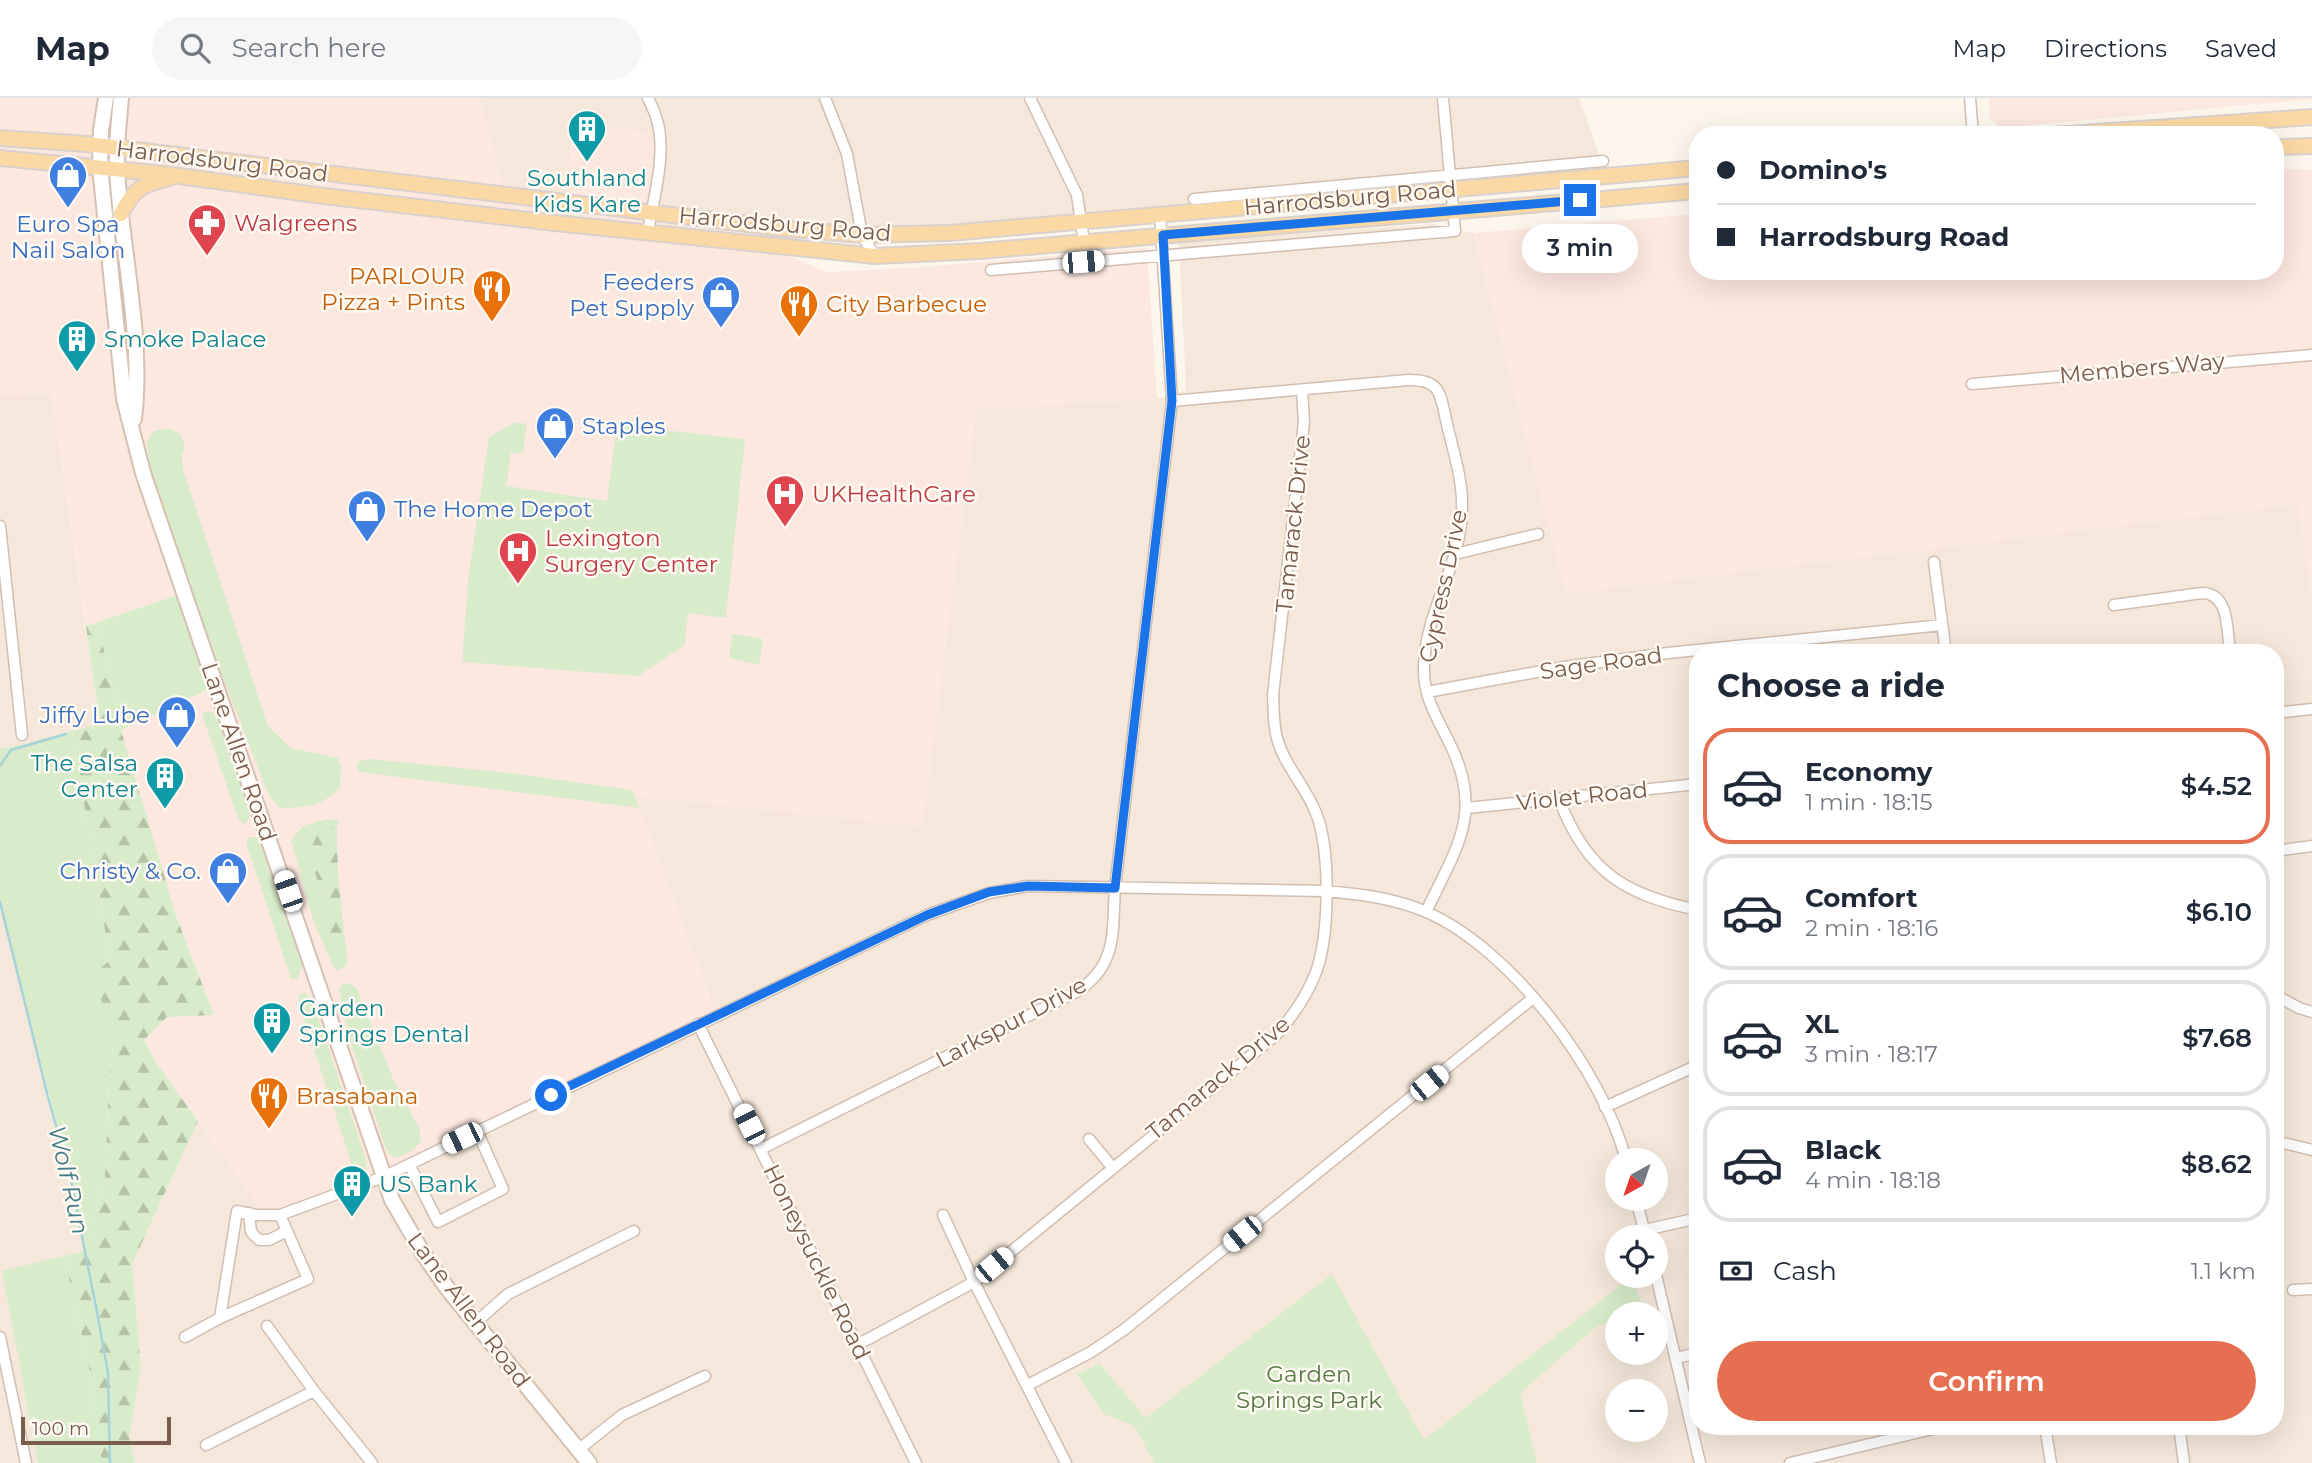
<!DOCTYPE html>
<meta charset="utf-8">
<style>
body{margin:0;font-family:Montserrat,sans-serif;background:#f6f6f7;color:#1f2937;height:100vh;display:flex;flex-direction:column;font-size:26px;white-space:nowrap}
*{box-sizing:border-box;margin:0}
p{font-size:23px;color:#747a83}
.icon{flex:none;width:38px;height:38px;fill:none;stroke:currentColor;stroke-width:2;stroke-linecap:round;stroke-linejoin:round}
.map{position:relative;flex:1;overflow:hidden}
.drawer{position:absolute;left:1689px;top:546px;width:595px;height:791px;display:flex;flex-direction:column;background:#fff;border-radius:28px;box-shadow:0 7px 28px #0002}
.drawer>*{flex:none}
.top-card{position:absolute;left:1689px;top:28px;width:595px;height:154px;border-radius:28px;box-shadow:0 7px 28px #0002;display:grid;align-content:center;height:154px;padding:0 28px;background:#fff}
.needle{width:46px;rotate:220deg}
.controls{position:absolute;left:1605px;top:1050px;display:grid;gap:14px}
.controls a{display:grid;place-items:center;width:63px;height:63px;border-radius:50%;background:#fff;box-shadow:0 7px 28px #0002;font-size:35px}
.scale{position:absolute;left:21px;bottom:18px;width:150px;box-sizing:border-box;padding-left:7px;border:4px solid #7a5c4d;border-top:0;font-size:19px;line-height:24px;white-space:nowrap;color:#7a5c4d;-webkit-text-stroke:5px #fffaf3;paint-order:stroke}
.end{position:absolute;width:32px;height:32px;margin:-16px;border:9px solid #1a73e8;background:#fff;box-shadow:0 0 0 4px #fff}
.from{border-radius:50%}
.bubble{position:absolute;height:49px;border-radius:24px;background:#fff;box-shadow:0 7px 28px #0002;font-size:23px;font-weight:600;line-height:49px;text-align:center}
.car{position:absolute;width:21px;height:42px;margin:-21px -10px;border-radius:9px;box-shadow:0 0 5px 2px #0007;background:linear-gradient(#fff 24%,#345 0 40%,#fff 0 76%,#345 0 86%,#fff 0)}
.top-card b{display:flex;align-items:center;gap:24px;height:66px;font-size:26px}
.top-card b+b{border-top:2px solid #e0e1e3}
.top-card i{width:18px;height:18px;background:#1f2937}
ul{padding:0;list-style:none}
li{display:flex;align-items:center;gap:21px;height:116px;margin:0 14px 10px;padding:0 14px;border:4px solid #e0e1e3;border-radius:28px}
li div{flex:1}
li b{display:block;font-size:26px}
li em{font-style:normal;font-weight:600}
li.selected{border-color:#e76f51}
li>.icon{width:63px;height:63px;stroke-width:1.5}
h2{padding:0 28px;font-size:32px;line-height:84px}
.pay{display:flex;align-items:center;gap:18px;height:77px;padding:0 28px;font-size:26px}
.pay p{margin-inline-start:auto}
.action{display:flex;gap:14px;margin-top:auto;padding:14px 28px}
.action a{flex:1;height:80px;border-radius:42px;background:#e76f51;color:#fff;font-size:28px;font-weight:600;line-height:80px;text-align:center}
header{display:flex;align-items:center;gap:42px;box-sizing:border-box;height:98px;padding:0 35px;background:#fff;border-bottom:2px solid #e0e1e3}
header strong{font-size:33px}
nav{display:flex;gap:38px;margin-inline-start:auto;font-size:24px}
.search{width:490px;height:63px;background:#f6f6f7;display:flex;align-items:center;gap:18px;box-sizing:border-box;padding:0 24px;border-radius:38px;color:#747a83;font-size:26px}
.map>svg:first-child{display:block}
.residential{fill:#f5e8da;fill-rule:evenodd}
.commercial{fill:#fde8e0}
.green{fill:#d8ecc9}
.forest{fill:url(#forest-firs)}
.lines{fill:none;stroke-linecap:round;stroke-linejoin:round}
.stream{stroke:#a5d3da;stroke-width:2.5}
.minor-casing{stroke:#d1beb0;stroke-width:13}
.secondary-casing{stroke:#d6c0b0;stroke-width:18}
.primary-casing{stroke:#dad1cd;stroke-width:18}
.minor{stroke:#fff;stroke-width:10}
.secondary{stroke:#fff;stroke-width:14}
.primary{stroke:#fbd9a5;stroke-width:14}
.route{stroke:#1a73e8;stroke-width:9}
.labels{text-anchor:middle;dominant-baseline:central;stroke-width:5;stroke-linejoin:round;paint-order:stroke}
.street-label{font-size:23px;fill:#7a5c4d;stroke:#fffaf3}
.culture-label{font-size:23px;fill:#0d838f;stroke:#fffaf3;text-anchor:start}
.health-label{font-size:23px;fill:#be3a42;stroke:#fffaf3;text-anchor:start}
.shop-label{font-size:23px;fill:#366cbe;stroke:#fffaf3;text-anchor:end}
.food-label{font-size:23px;fill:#c56008;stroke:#fffaf3;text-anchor:start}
.park-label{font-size:23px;fill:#537a41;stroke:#fffaf3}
.water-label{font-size:24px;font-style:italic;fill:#437c86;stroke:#fffaf3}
</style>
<header>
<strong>Map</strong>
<div class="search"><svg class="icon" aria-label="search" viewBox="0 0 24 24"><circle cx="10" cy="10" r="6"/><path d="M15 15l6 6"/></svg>Search here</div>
<nav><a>Map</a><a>Directions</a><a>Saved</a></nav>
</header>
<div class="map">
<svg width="2312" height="1365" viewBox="0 0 2312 1365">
<defs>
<pattern id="forest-firs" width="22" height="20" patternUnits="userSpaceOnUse" patternTransform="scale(1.75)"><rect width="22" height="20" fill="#d8ecc9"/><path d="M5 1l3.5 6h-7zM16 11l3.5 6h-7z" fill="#b4c2a5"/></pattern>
</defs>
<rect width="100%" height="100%" fill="#fdf6ec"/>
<path class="residential" d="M479 0H1579L1607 78 862 137 651 113 573 27 567 104 505 97Z
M1432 126 1474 135 1566 495 2298 406 2312 501V1365H135L129 1338 141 1268 132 1166 198 1023 267 1118 716 917 635 698 922 728 976 311 1157 301 1186 292 1179 144ZM1698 555H2275V1328H1698ZM1617 1062H1656V1101H1617ZM1617 1139H1656V1178H1617ZM1617 1216H1656V1255H1617ZM1617 1293H1656V1332H1617Z
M52 297 100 626 16 648 0 650V298Z
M0 804 85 1153 3 1174 38 1365H0Z"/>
<path class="commercial" d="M0 0H479L505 96 567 103 573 26 659 35 652 113 696 118 827 174 910 170 1147 150 1157 301 976 311 922 729 635 698 716 918 383 1079 267 1118 157 966 144 942 167 919 214 916 177 820 121 632 215 589 183 495 86 528 52 297 0 298Z
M1989 0H2312V1L2001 30 1990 20Z
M2275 71 2312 72V501L2298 406 1566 495 1474 135 1697 116 1698 173H2275Z"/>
<path class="green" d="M516 324 527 326 523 356 511 354 507 388 607 403 617 327 745 341 726 520 688 515 685 547 638 578 462 564 468 481 489 339Z
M170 330 181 337 185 348 182 357 183 371 268 628 291 650 338 660 341 669 340 690C321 709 306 709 280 710L268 696 208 541 149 367 147 343 154 333Z
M183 495 216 588 121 632 98 524Z
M732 536 763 541 759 567 729 560Z
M208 613 214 615 221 624 248 706 250 718 244 727 238 720 203 620V616Z
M72 633 110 862 88 881 122 935 110 958 105 1081 85 1153 70 1078 0 805V650L16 648Z
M371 661 502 674 632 692 639 710 360 674 356 669 359 663Z
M326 721 338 722 337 731 327 729 319 788 323 808 322 826 339 840 344 833 348 865 340 872 334 871 313 822 291 742 303 728Z
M248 739H256L265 750 303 867 297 881H291L246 744Z
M349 885 357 891 394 983 420 1032 421 1043 413 1052 397 1060 387 1055 350 942 339 891 343 886Z
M300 895H305L312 901 366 1061 367 1072 363 1078 355 1076 298 903Z
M64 1158 89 1269 102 1365H38L2 1173Z
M1332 1176 1424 1342 1632 1178 1645 1216H1617V1223L1598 1227 1520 1295 1537 1365H1154L1135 1328 1104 1316 1077 1276 1100 1266 1146 1320Z"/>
<path class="forest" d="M98 524 121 632 177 820 214 917 167 919 144 942 157 966 198 1023 132 1166 141 1268 129 1338 135 1365H102L89 1269 64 1158 85 1153 105 1081 110 958 121 935 88 881 110 862 72 633 100 626 86 528Z
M327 728 337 731 338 777 344 833 339 840 332 838 322 826C323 813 322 803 320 791 314 767 301 749 327 728Z"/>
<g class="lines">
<path class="stream" d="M0 668 11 652 66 636
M0 804 48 999 70 1078 97 1214 108 1275 110 1365"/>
<g class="minor-casing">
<path id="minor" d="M825 0 847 56 862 137 875 158
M1030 0 1077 97 1084 144
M1970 0 1973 37
M1194 101 1603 63
M648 135C653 101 666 60 658 26 656 17 652 8 648 0
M991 172 1455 133 1443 0
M1972 286 2312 257
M1172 303 1408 282C1442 281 1440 297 1447 326 1453 353 1463 382 1462 410 1462 466 1424 515 1424 570 1423 598 1437 620 1449 644 1485 715 1456 750 1426 814
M0 428 22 637
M1455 456 1538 436
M1934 464 1946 555
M2114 507 2202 495C2230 495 2227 534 2230 555
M1427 594 1564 569 1668 555 1942 527
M2275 615 2312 611
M1559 701C1586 773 1624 797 1698 812
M1467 710 1698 686
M2275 753 2312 748
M2275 897 2299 910 2312 914
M698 926 916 1365
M1605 1009 1698 967
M1089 1041 1112 1069
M2275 1043 2312 1052
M761 1051 1078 893C1118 866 1112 834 1115 790L1172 303 1160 116
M409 1066 438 1124 503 1091 477 1033
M1636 1101 1646 1139
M249 1115 251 1134 259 1142H269L287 1133
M280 1117 308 1181 220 1220 237 1113 256 1117H280L383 1079 927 817 989 795 1028 788 1326 793C1359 796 1393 800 1424 813 1510 849 1603 973 1626 1062
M943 1117 974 1184 1066 1365
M1645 1132 1698 1120
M1656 1177 1700 1365
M2293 1192 2312 1191
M474 1226 508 1196 634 1133
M267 1228 314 1293 372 1365
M0 1239 26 1365
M185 1239 220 1220
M857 1247 974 1184 1276 937C1292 919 1305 901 1314 879 1330 844 1331 751 1316 715 1306 689 1284 667 1277 640 1273 626 1274 611 1273 597L1304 324 1302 292
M1676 1260 1698 1255
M1028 1287 1091 1254 1125 1231 1533 900
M2045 1328 2051 1365
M2179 1328 2184 1365
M206 1347 314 1293
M578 1352 622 1317 705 1278
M1790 1365 1945 1328"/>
</g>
<g class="secondary-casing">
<path id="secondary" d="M106 0 101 32 100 69 124 301 143 375 392 1102 424 1157 447 1190 589 1365
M121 0C119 23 116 46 117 70 121 153 144 238 134 321"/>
</g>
<g class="primary-casing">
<path id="primary" d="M2053 37 2312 19
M0 40 87 46 779 130 862 137 950 135 1698 70
M2275 49 2312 48
M0 60 165 76 316 97 555 125 875 158 980 153 1698 93
M121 116C134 90 143 86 170 80"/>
</g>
<use href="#minor" class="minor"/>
<use href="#secondary" class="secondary"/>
<use href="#primary" class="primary"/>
</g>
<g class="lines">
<path class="route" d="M551 997 927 817 989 794 1028 788 1115 790 1172 303 1163 137 1580 102"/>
</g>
<defs>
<g id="building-pin" transform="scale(2.0125)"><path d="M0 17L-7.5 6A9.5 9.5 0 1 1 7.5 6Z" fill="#0f9aa8" stroke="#fffaf3"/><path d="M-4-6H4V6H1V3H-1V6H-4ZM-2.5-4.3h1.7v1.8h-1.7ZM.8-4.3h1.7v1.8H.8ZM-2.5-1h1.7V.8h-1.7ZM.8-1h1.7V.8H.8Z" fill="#fff"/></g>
<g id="shop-pin" transform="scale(2.0125)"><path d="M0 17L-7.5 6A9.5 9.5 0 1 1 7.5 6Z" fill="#3f7fe0" stroke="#fffaf3"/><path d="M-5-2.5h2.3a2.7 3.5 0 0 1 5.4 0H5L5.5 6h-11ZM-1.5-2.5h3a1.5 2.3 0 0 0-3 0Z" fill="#fff"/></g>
<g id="pharmacy-pin" transform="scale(2.0125)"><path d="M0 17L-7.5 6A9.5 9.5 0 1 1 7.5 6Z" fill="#e0444e" stroke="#fffaf3"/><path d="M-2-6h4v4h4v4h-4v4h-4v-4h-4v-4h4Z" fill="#fff"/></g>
<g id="restaurant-pin" transform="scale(2.0125)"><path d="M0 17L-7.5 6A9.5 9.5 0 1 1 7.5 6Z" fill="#e8710a" stroke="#fffaf3"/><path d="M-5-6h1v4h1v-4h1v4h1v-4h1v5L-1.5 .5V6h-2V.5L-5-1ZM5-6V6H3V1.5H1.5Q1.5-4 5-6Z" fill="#fff"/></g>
<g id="hospital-pin" transform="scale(2.0125)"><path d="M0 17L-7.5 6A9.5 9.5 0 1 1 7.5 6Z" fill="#e0444e" stroke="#fffaf3"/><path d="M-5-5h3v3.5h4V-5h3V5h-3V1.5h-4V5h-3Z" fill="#fff"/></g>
</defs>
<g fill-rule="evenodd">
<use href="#building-pin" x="587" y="31"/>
<use href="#shop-pin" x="68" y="77"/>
<use href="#pharmacy-pin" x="207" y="125"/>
<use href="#restaurant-pin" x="492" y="191"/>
<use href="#shop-pin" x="721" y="197"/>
<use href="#restaurant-pin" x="799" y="206"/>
<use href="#building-pin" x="77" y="241"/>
<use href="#shop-pin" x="555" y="328"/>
<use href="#hospital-pin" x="785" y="396"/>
<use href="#shop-pin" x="367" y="411"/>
<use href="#hospital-pin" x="518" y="453"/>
<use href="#shop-pin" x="177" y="617"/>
<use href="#building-pin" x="165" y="678"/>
<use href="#shop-pin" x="228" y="773"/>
<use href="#building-pin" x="272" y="923"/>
<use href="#restaurant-pin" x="269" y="998"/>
<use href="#building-pin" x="352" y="1086"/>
</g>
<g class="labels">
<g class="street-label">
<text transform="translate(222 63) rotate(7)">Harrodsburg Road</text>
<text transform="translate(1350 100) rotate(-5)">Harrodsburg Road</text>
<text transform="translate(785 126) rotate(5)">Harrodsburg Road</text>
<text transform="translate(2142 270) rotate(-5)">Members Way</text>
<text transform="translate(1293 426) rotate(-84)">Tamarack Drive</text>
<text transform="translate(1443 488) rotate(-78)">Cypress Drive</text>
<text transform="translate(1601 565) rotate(-8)">Sage Road</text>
<text transform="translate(239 654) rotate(71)">Lane Allen Road</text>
<text transform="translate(1582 698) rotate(-6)">Violet Road</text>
<text transform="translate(1011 924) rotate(-28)">Larkspur Drive</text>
<text transform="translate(1218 980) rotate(-40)">Tamarack Drive</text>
<text transform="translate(817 1164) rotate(64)">Honeysuckle Road</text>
<text transform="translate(469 1212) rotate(53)">Lane Allen Road</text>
</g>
<g class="culture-label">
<text x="587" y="80" text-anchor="middle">Southland<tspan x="587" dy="26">Kids Kare</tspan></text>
<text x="104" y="241">Smoke Palace</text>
<text x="138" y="665" text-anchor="end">The Salsa<tspan x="138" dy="26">Center</tspan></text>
<text x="299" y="910">Garden<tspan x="299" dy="26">Springs Dental</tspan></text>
<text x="379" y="1086">US Bank</text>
</g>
<g class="health-label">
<text x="234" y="125">Walgreens</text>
<text x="812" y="396">UKHealthCare</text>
<text x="545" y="440">Lexington<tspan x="545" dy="26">Surgery Center</tspan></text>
</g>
<g class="shop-label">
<text x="68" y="126" text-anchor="middle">Euro Spa<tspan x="68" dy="26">Nail Salon</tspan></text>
<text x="694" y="184">Feeders<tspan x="694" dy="26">Pet Supply</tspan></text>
<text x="582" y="328" text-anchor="start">Staples</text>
<text x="394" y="411" text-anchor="start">The Home Depot</text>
<text x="150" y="617">Jiffy Lube</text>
<text x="201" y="773">Christy &amp; Co.</text>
</g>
<g class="food-label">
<text x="465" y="178" text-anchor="end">PARLOUR<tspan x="465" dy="26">Pizza + Pints</tspan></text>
<text x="826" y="206">City Barbecue</text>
<text x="296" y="998">Brasabana</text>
</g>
<g class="park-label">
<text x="1309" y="1276">Garden<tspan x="1309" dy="26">Springs Park</tspan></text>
</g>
<g class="water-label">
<text transform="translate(69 1082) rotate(77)">Wolf Run</text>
</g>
</g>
</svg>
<div class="controls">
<a><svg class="needle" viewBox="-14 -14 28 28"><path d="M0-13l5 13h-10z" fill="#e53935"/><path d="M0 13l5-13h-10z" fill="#747a83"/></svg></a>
<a><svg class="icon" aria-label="locate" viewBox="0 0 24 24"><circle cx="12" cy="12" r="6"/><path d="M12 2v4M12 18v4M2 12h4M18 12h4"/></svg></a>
<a>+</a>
<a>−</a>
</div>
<div class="scale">100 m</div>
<i class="end from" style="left:551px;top:997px"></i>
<i class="end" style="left:1580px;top:102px"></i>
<div class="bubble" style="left:1522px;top:126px;width:116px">3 min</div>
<i class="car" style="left:1083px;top:164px;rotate:85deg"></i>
<i class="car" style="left:288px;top:793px;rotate:341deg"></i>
<i class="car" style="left:1429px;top:985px;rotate:51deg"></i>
<i class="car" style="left:749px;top:1026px;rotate:333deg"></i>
<i class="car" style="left:462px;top:1040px;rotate:244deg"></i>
<i class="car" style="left:1242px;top:1136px;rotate:231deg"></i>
<i class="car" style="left:994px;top:1167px;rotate:50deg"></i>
<div class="top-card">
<b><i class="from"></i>Domino's</b>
<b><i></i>Harrodsburg Road</b>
</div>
<section class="drawer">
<h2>Choose a ride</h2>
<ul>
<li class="selected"><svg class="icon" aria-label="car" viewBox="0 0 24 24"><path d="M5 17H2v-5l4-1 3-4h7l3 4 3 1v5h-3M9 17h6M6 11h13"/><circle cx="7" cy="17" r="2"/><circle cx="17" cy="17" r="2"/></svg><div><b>Economy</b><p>1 min · 18:15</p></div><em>$4.52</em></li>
<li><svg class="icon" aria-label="car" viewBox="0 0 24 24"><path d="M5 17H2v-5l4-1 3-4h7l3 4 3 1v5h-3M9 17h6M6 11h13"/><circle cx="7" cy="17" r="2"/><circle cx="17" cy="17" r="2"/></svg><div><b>Comfort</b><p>2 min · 18:16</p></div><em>$6.10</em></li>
<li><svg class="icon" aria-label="car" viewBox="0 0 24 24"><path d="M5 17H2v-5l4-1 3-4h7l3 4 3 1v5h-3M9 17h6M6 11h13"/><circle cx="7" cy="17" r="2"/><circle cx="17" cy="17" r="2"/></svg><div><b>XL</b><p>3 min · 18:17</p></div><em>$7.68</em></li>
<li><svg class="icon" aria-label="car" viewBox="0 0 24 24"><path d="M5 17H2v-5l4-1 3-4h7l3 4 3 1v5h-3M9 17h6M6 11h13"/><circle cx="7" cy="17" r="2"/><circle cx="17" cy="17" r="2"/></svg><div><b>Black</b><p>4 min · 18:18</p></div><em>$8.62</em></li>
</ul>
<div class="pay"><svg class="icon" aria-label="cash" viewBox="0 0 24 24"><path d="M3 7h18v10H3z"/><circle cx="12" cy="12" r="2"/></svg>Cash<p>1.1 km</p></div>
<div class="action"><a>Confirm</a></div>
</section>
</div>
